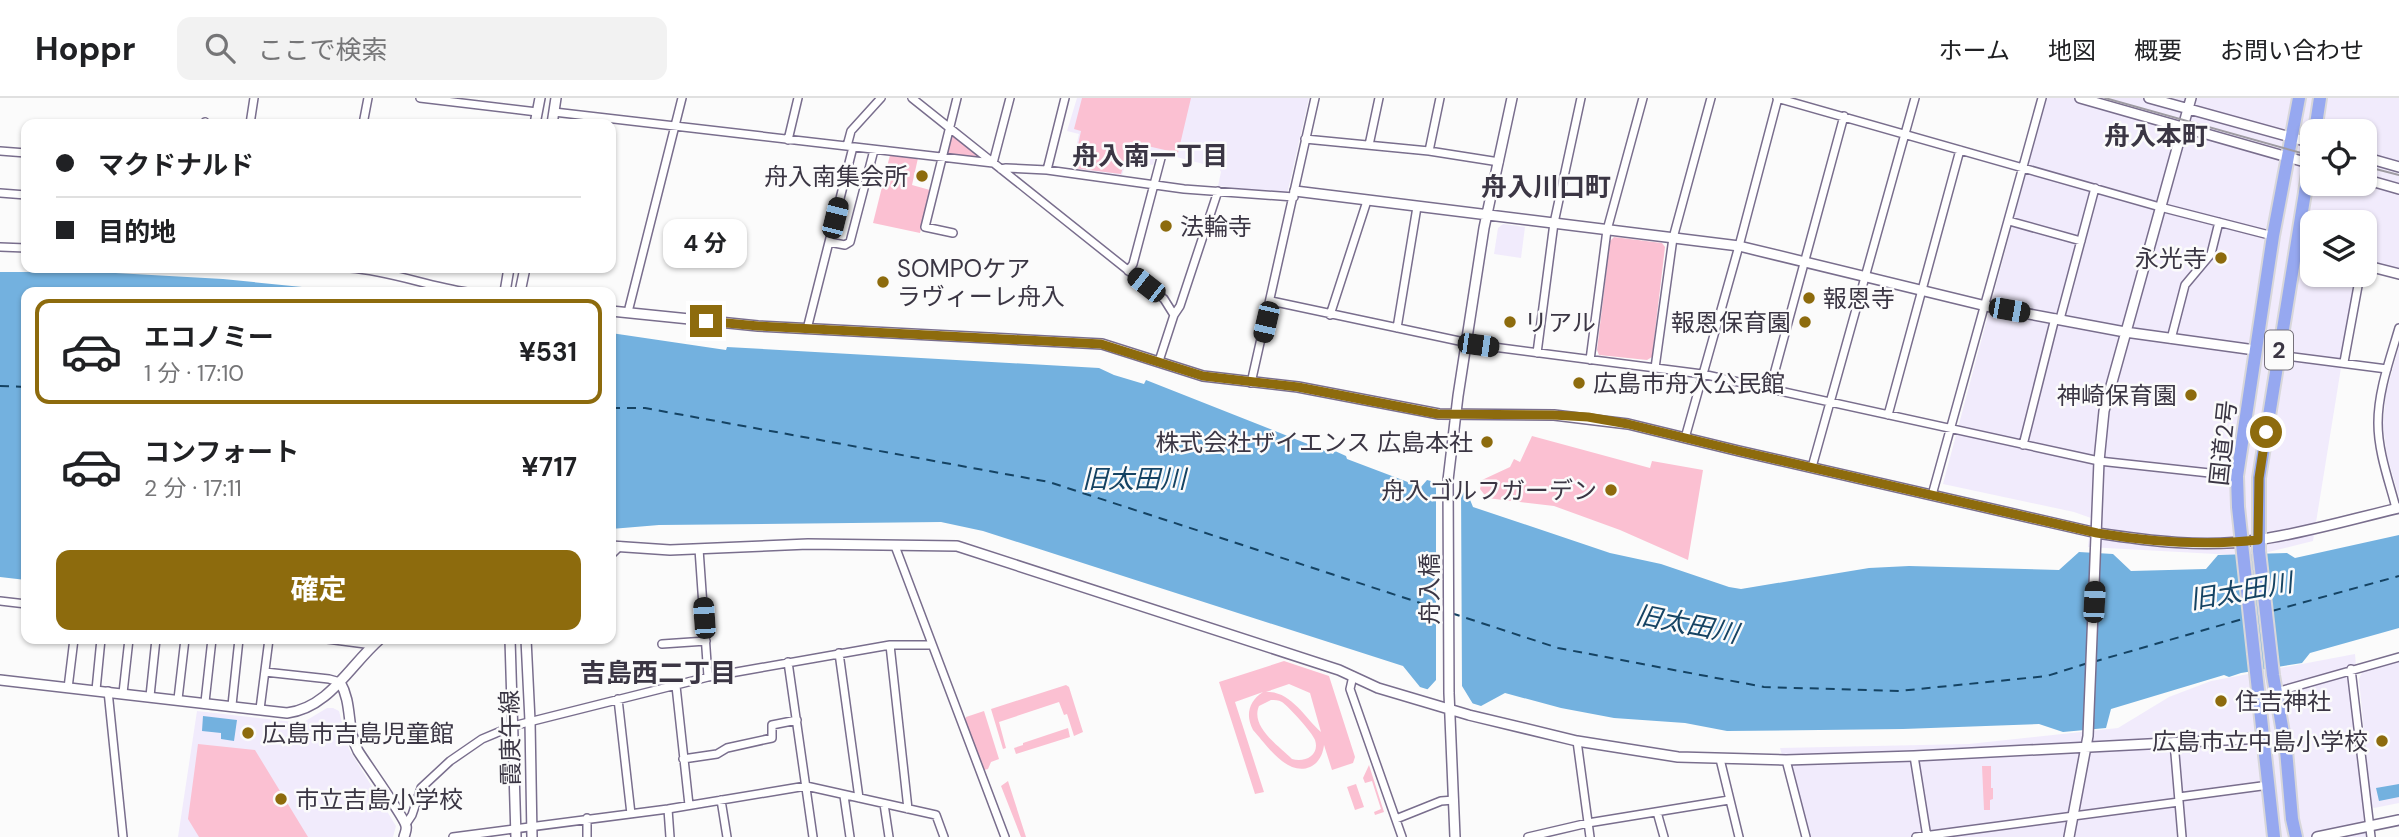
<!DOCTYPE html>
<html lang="ja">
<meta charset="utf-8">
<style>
body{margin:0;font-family:"DM Sans","Noto Sans JP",sans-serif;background:#f2f2f2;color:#202124;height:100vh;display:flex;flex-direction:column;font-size:26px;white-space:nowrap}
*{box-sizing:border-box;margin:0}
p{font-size:23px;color:#757577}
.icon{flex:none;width:38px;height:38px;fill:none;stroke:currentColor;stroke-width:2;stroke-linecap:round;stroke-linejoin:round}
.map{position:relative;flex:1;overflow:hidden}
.sheet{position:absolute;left:21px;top:189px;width:595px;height:357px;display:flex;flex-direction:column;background:#fff;border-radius:14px;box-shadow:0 2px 5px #0004}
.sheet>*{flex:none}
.hud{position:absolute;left:21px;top:21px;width:595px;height:154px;border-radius:14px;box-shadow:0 2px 5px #0004;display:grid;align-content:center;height:154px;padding:0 35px;background:#fff}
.tools{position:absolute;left:2300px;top:21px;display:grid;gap:14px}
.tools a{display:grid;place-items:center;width:77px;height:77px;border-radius:14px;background:#fff;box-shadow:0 2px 5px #0004;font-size:35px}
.end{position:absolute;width:32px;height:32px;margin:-16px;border:9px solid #8d6b0d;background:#fff;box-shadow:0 0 0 4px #fff}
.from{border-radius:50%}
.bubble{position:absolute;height:49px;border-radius:14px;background:#fff;box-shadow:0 2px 5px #0004;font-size:23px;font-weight:700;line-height:49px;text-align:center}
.car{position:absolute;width:21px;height:42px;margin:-21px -10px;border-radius:9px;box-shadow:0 0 5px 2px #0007;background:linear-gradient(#222 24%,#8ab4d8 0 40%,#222 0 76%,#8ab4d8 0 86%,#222 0)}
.hud b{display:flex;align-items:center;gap:24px;height:66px;font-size:26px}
.hud b+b{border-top:2px solid #e0e0e0}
.hud i{width:18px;height:18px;background:#202124}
ul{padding:12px 0 0;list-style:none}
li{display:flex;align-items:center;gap:21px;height:105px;margin:0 14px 10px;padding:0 21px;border:4px solid transparent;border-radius:14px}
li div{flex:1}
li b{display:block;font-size:26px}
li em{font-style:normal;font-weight:700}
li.active{border-color:#8d6b0d}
li>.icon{width:63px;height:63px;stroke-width:1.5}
.primary-button{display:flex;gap:14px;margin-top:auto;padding:14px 35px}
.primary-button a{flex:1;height:80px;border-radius:14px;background:#8d6b0d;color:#fff;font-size:28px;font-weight:700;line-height:80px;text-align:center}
header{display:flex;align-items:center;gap:42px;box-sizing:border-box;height:98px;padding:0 35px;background:#fff;border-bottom:2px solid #e0e0e0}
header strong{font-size:33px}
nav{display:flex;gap:38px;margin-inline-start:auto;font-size:24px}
.search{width:490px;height:63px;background:#f2f2f2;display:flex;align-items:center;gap:18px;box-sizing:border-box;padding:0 24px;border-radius:14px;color:#757577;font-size:26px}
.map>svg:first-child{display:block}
.built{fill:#f1ebfc;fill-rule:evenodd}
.green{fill:#fbc0d2;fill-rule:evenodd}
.water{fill:#73b1df}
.pier{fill:#fbfbfb}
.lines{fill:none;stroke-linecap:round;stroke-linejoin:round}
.ferry{stroke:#154363;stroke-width:2;stroke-dasharray:9 7;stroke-linecap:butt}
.minor-casing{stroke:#796e8d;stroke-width:10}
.tertiary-casing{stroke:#796e8d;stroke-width:12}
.trunk-casing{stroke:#d8d7da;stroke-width:16}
.minor{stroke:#fff;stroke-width:7}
.tertiary{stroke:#fff;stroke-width:9}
.trunk{stroke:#96a8f0;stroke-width:12}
.tram{stroke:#9e9ba2;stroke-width:2}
.route{stroke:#8d6b0d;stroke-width:9}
.poi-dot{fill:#8d6b0d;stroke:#fbfbfb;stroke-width:2.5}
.labels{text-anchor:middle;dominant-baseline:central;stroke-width:5;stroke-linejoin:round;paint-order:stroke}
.shield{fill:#fbfbfb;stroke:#75717b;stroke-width:2}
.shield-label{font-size:23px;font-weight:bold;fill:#3b3644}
.poi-label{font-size:24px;fill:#3b3644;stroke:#fbfbfb;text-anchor:start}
.street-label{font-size:24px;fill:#3b3644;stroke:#fbfbfb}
.neighbourhood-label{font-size:26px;font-weight:bold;fill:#3b3644;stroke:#fbfbfb}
.water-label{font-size:26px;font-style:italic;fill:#154363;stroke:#fbfbfb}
</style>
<header>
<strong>Hoppr</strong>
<div class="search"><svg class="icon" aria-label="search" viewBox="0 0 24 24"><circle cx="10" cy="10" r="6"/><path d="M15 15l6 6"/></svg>ここで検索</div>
<nav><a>ホーム</a><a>地図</a><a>概要</a><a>お問い合わせ</a></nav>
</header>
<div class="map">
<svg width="2399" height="739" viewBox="0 0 2399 739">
<rect width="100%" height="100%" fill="#fbfbfb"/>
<path class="built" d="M1077 0H1309L1288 92 1286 95 1218 88 1221 74 1219 70 1157 54 1153 67 1141 65 1144 51 1131 48 1122 77 1071 70 1079 36 1067 33Z
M2046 0H2399V177L2364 168V124H2312V177H2356L2313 443 2252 458 2088 449 2091 420 2074 414 1943 386ZM2312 33H2364V86H2312Z
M1503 126 1525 129 1521 160 1494 156 1498 130Z
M2399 248V399L2387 358 2383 327 2386 295Z
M2355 556 2370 739H1806L1780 650 1969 646 2118 630 2169 599 2211 583Z
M2399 564V705L2374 710 2371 707 2359 581 2362 574Z
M327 610H333L339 613 349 651 396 728 393 739H178L197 613 302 625Z"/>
<path class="green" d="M1082 0H1191L1178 55 1130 44 1121 76 1073 70 1081 33 1074 31Z
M951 38H953L978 57 977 59 949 56 947 54Z
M890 57 918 60 912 87 930 92 920 135 873 125Z
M1614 139 1662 145 1665 149 1652 259 1647 262 1599 257 1597 252 1610 143Z
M1532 338 1650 370 1652 363 1703 372 1688 462 1620 432 1554 408 1487 400 1480 391 1482 382 1510 369 1514 361 1520 364Z
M1284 563 1329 578 1355 659 1353 665 1332 672 1324 647C1323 656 1319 665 1310 669 1287 679 1266 646 1253 632 1245 617 1249 603 1263 594L1235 604 1264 694 1255 696 1219 584ZM1289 586 1310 595 1321 634C1304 619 1291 593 1266 594ZM1271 602C1275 602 1278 602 1282 604 1288 608 1312 634 1315 642 1320 657 1305 665 1292 661 1279 648 1250 629 1259 608Z
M1066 587 1069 589 1083 634 1074 638 1067 616 1064 617 1059 604 999 624 1006 650 1003 651 991 611Z
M984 613 999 661 991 664 988 671 984 672 965 622 966 619Z
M1068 630 1070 639 1016 656 1014 650 1023 647V645Z
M198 646 255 652 308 739H199L188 721Z
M1369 667 1384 714 1375 717 1374 714 1381 711 1372 683 1365 685 1363 680Z
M1982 668H1991V690H1993V701L1990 702V712H1984Z
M1008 683 1026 739H1021L1001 688Z
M1356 686 1364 709 1355 712 1347 689Z"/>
<path class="water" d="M62 172 223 181 302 189 323 194H26V482L0 479V174H61Z
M611 235 726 252 727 249 1099 270 1114 277 1144 286 1146 282 1333 356 1335 353 1346 358 1347 361 1421 389 1427 382 1466 392 1473 409 1610 455 1661 466 1729 489 1741 491 1869 470 1909 468 2059 472 2079 454 2113 456 2131 473 2206 471 2218 457 2287 455 2295 460 2399 437V530L2310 555 2302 565 2241 575 2229 579 2224 577 2111 611 2106 630 2063 634 2039 626 1903 631 1727 633 1685 625 1614 620 1561 610 1505 595 1481 608 1420 589 1403 568 983 433 941 424 659 427 611 431Z
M203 618 237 622 234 643 221 641V635L202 633Z
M2399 686V699L2379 703 2376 690Z"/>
<path class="pier" d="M1436 380 1461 387 1462 588 1473 606 1426 593 1436 582Z"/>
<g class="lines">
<path class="ferry" d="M0 288 26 289
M611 310H645L1049 384 1445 513
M2272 513 2399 478
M1451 515 1558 550 1764 589 1899 593 2047 578 2088 565
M2093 564 2246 520"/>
<g class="minor-casing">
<path id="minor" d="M420 0 537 14
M912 0 1164 201 1174 217 1159 263
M1777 0 2160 109 2273 138
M554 14 993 65 1010 0
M205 24 206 26
M250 26 254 0
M363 26 368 0
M1305 41 1429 53 1499 64
M788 42 798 0
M1369 47 1379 0
M847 48 851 33 881 0
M0 53 26 55
M1429 53 1440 0
M1001 71 1006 70 1047 72 1184 91 1294 99
M1047 72 1065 0
M0 95 26 97
M2009 123 2081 143
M953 135 925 129 957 0
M829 144 853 49
M0 149 26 150
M350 170C390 173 427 188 467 194
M1128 173 1133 166 1161 60
M1271 203 1478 247 1702 276 2099 363 2237 378
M628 214 682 0
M1174 217 1180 208 1218 93
M1330 217 1367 103
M2060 221 2095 90
M1397 230 1417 109
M807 231 829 144 845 147 850 144 874 52
M2171 241 2185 187 2211 156 2219 124
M1537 255 1554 125 1581 0
M2278 257 2387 271
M1590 262 1607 132 1643 0
M2344 264 2360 177
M1655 270 1673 140 1711 0
M1251 285 1315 0
M1770 291 1844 18
M1888 317 1960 52
M1685 340 1739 148 1778 0
M2023 347 2055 220
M1812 369 1915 0
M1932 397 2042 0
M2396 410C2389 383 2378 354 2378 325 2378 293 2390 261 2399 230
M895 448 1005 739
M699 451 708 579
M611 457 620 448
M0 503 26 506
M327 541 373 547
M662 546 706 543
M890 547 908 711
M839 555 859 700
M788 564 813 739
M2351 571 2371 739
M265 574 329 581 340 584
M1353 578 1350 591 1402 739
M676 588 689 707
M68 590 74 541
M96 592 101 541
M108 593 123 739
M2276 594 2399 559
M123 595 129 541
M150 598 156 541
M178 601 185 541
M618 601 631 716
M205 604 212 541
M232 607 239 541
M260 611 269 541
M1577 643 1590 739
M2174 644 2182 739
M1914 658 1927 739
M683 661 717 656 727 650 772 640V627L797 622
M1720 661 1739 739
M1786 662 1806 739
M844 698 850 739
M2179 699 2269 687
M721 702 727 739
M884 706 889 739
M668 711 670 739
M1657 714 1664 739
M587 720V739
M1396 721 1441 703 1454 702
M406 726 412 717 421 690 450 663 482 641 513 628 708 579 890 547H931
M453 739 668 711 806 688 936 717 944 739
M1528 739 1588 725 1729 702
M1916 739 2179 704"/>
</g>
<g class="tertiary-casing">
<path id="tertiary" d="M2080 0 2312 66
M2149 0 2312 45
M535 26 540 0
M552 26 556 0
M2364 59 2399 69
M2364 81 2399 91
M1295 93 1739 148 1986 208 2125 234 2255 252
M2295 150 2312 154
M2364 167 2399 176
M505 194 509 170
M520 194 525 170
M611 213 758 228 1102 246 1203 278 1298 289 1439 316 1554 317 1628 326 1739 353 2097 435C2149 443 2205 450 2257 442 2305 435 2352 421 2399 410
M611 448 670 452 808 446 957 448 1339 572 1378 590 1469 617 1577 643 1678 659 1786 662 1914 658 2264 640
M510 541 516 739
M526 541 530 623 532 739
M0 582 287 615C329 610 350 567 380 541
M340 584C353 606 346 631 358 653 366 666 405 720 406 728 407 732 405 735 404 739
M1455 739 1449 595 1448 382 1458 298 1484 130 1512 0
M2069 739 2088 638 2099 363 2104 313 2191 0
M2317 739 2399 722"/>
</g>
<g class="trunk-casing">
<path id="trunk" d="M2315 33 2320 0
M2274 739 2238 409 2237 378 2273 138 2299 0
M2296 739 2292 721 2286 652 2273 577 2259 453V380L2312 51"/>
</g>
<use href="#minor" class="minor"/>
<use href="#tertiary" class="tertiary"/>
<use href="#trunk" class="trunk"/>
<path class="tram" d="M2105 0 2312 58
M2364 68 2399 77"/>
</g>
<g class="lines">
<path class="route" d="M706 223 758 228 1101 246 1203 278 1298 289 1438 316 1553 317 1588 319 1628 326 1739 353 2097 435C2150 444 2204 448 2258 442L2259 380 2266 334"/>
</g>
<g class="poi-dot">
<circle cx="922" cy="78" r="7"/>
<circle cx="1166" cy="128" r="7"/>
<circle cx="2221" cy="160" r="7"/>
<circle cx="883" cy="184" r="7"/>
<circle cx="1809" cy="200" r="7"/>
<circle cx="1510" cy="224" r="7"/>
<circle cx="1805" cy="224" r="7"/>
<circle cx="1579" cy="285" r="7"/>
<circle cx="2191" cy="297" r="7"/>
<circle cx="1487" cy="344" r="7"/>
<circle cx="1611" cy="392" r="7"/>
<circle cx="2221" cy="603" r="7"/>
<circle cx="248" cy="635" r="7"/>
<circle cx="2382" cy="643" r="7"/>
<circle cx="281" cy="701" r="7"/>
</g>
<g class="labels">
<rect class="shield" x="2265" y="232.5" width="28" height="39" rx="5"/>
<g class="shield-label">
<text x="2279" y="252">2</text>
</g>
<g class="poi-label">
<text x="908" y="78" text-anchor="end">舟入南集会所</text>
<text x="1180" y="128">法輪寺</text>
<text x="2207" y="160" text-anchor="end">永光寺</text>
<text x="897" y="170">SOMPOケア<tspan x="897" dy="28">ラヴィーレ舟入</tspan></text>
<text x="1823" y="200">報恩寺</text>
<text x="1524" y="224">リアル</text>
<text x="1791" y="224" text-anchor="end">報恩保育園</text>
<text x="1593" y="285">広島市舟入公民館</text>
<text x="2177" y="297" text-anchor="end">神崎保育園</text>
<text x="1473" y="344" text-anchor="end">株式会社ザイエンス 広島本社</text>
<text x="1597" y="392" text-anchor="end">舟入ゴルフガーデン</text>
<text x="2235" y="603">住吉神社</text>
<text x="262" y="635">広島市吉島児童館</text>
<text x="2368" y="643" text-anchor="end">広島市立中島小学校</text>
<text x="295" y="701">市立吉島小学校</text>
</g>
<g class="street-label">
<text transform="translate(2223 345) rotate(-84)">国道2号</text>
<text transform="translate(1429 491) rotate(-90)">舟入橋</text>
<text transform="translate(510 640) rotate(-91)">霞庚午線</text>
</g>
<g class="neighbourhood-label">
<text x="2156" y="38">舟入本町</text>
<text x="1150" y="58">舟入南一丁目</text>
<text x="1546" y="89">舟入川口町</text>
<text x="658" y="575">吉島西二丁目</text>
</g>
<g class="water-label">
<text x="1134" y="381">旧太田川</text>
<text transform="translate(2241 493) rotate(-10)">旧太田川</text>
<text transform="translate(1687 526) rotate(11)">旧太田川</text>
</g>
</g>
</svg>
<div class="tools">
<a><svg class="icon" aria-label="locate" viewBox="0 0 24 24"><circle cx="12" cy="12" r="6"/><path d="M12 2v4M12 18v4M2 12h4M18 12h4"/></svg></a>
<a><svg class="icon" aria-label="layers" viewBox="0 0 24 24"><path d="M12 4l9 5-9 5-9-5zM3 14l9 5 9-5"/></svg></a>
</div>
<i class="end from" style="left:2266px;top:334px"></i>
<i class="end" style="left:706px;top:223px"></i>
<div class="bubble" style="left:663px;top:121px;width:84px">4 分</div>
<i class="car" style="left:835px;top:120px;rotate:14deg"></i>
<i class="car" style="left:1146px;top:187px;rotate:308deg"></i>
<i class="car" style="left:2009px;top:212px;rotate:100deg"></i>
<i class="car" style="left:1266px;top:224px;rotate:193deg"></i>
<i class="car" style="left:1478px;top:247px;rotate:98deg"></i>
<i class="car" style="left:2094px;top:504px;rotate:3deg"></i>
<i class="car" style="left:704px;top:520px;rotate:356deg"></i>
<div class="hud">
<b><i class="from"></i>マクドナルド</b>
<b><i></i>目的地</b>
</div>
<section class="sheet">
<ul>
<li class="active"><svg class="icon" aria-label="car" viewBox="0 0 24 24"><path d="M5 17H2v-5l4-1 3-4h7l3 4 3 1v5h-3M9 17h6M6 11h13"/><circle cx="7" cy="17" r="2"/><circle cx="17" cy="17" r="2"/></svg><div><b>エコノミー</b><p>1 分 · 17:10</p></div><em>¥531</em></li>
<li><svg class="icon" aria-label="car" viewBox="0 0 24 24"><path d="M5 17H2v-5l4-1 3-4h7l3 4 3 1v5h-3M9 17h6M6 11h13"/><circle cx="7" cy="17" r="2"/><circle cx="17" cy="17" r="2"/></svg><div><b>コンフォート</b><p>2 分 · 17:11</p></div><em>¥717</em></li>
</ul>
<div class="primary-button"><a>確定</a></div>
</section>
</div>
